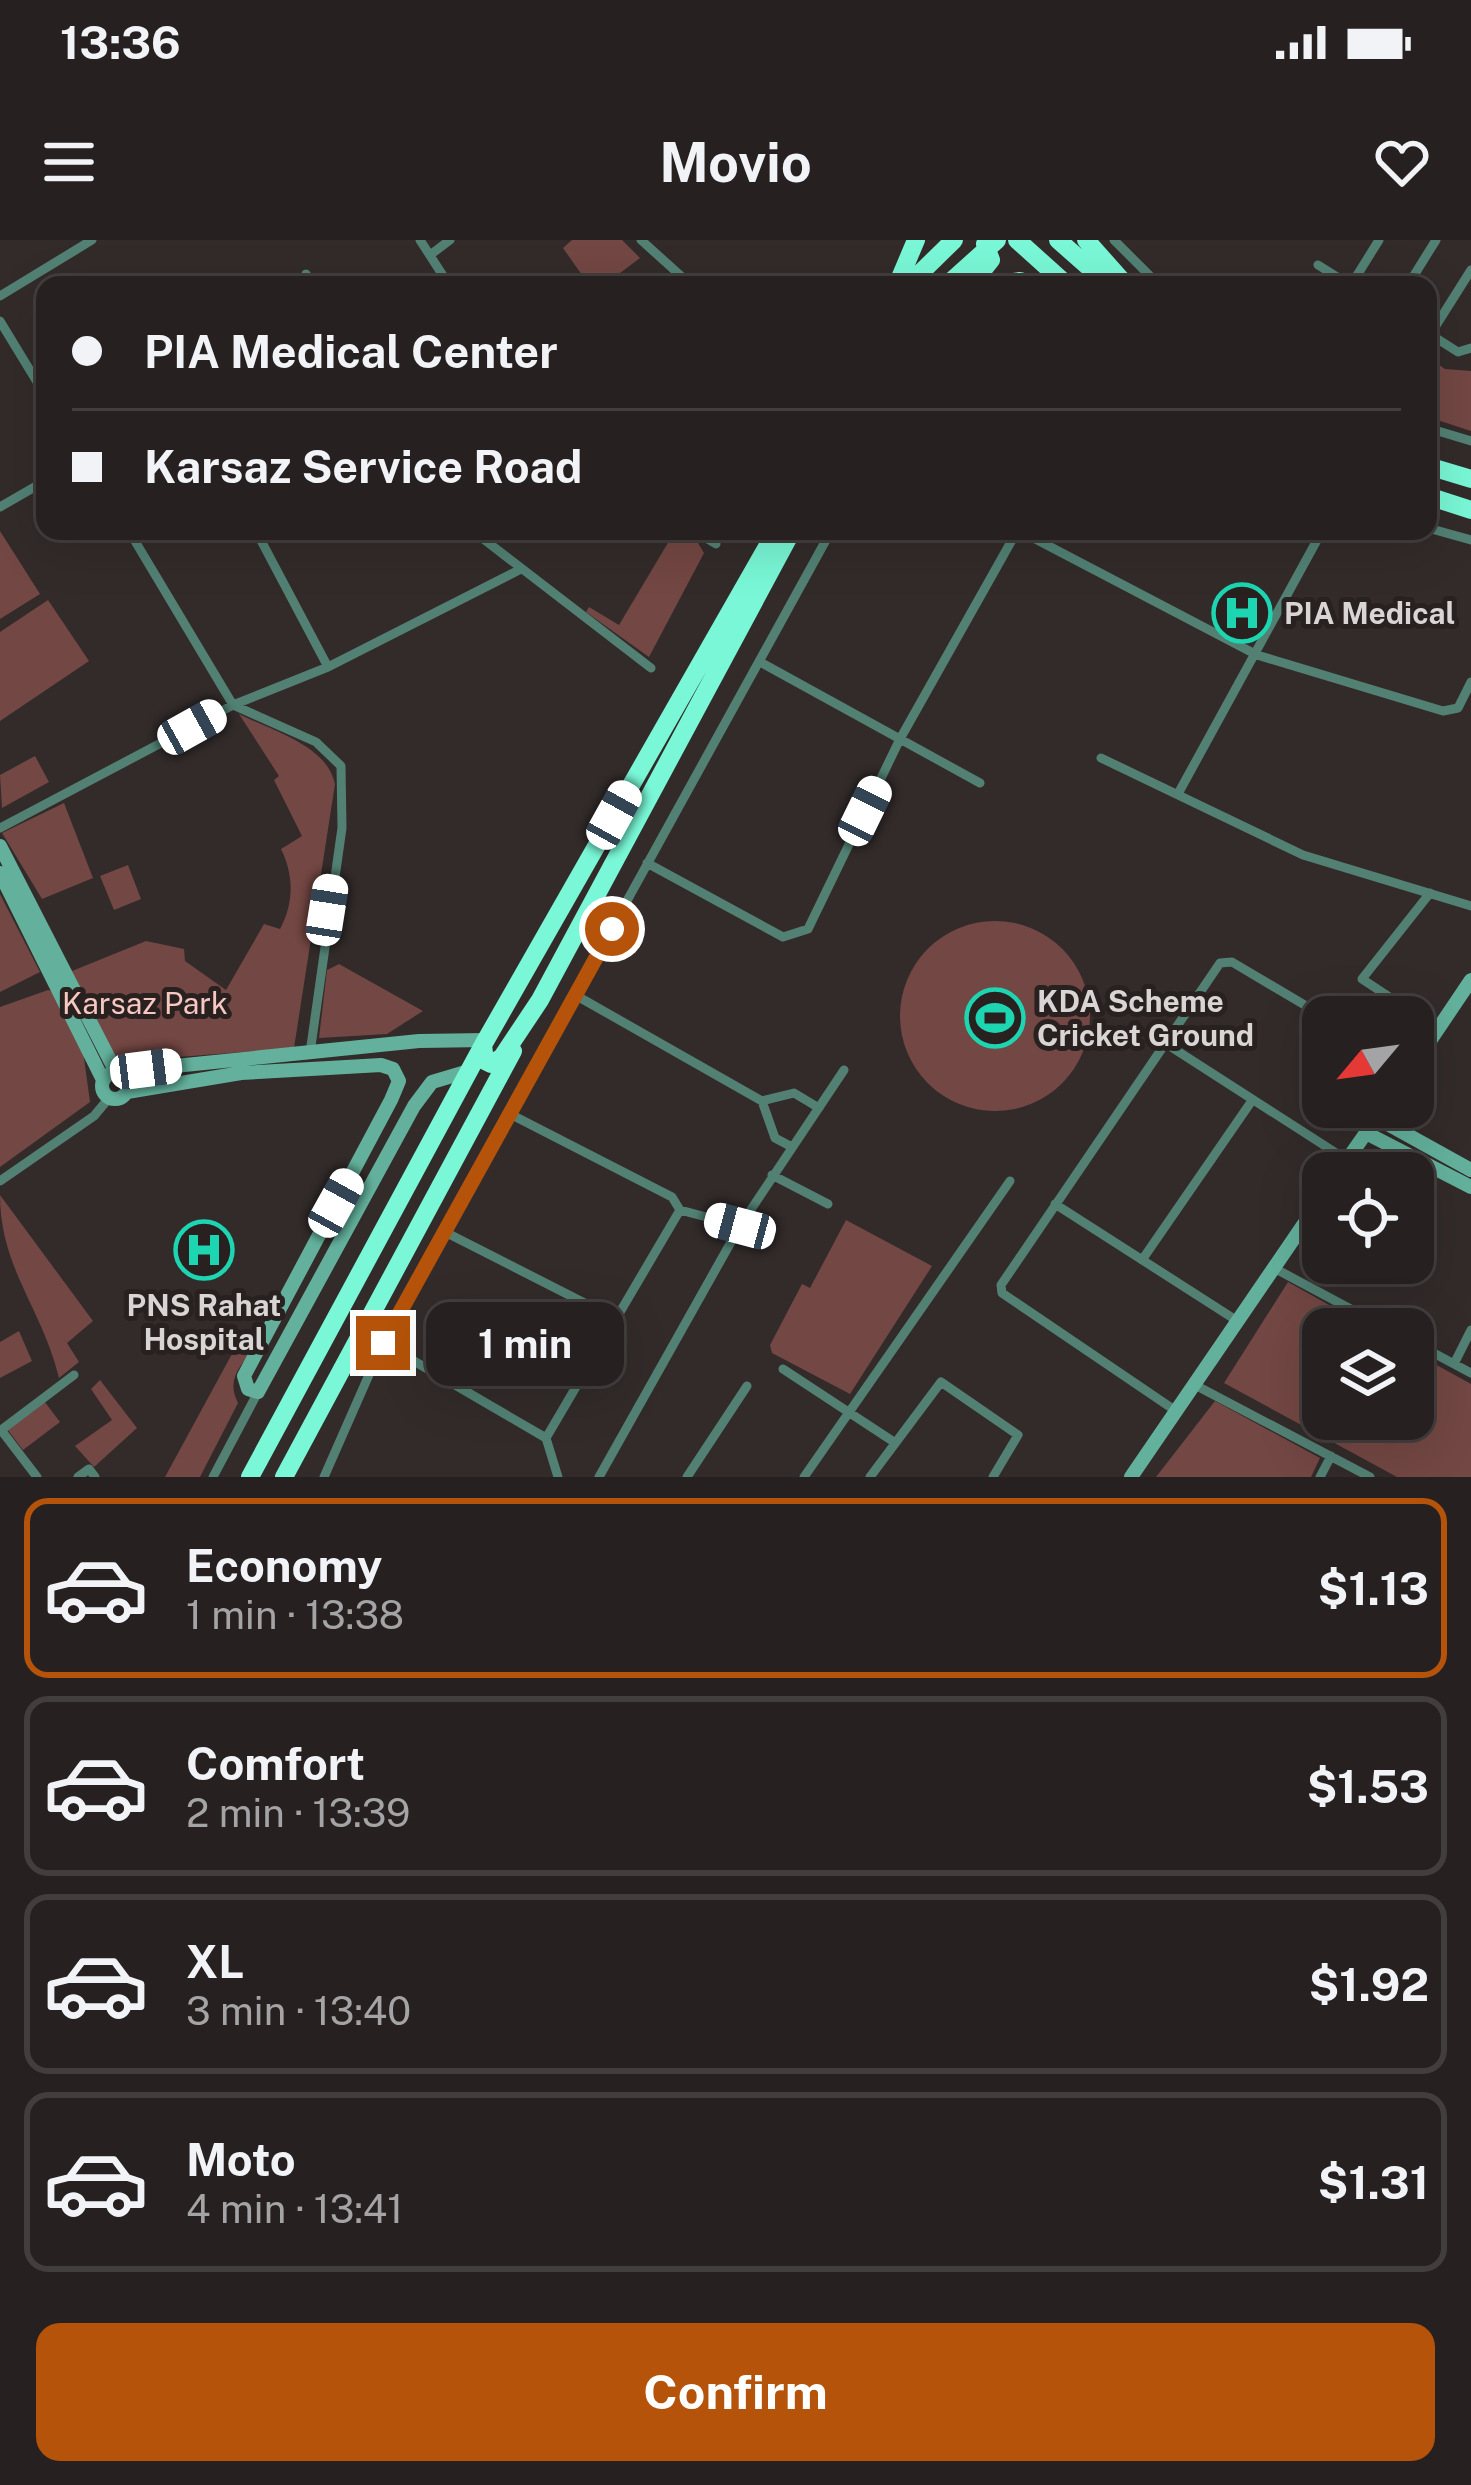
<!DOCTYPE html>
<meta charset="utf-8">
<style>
body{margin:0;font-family:"Public Sans",sans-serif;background:#322d2d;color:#f1f3f6;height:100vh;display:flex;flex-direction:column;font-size:45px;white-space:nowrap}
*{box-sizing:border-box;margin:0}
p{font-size:39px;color:#a4a3a5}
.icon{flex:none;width:66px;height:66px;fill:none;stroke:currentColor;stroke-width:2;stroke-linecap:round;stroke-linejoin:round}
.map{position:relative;height:1237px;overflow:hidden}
.details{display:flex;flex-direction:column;background:#262020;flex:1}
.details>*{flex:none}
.top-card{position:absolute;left:36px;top:36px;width:1401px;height:264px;border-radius:24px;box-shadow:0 12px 48px #0002,0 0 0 3px #423e3e;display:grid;align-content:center;height:264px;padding:0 36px;background:#262020}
.needle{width:78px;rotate:241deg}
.fabs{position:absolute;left:1302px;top:756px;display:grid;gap:24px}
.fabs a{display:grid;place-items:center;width:132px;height:132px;border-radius:24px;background:#262020;box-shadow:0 12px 48px #0002,0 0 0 3px #423e3e;font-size:60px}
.end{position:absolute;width:54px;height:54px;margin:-27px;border:15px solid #b45309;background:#fff;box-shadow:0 0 0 6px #fff}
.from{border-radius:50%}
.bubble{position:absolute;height:84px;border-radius:24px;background:#262020;box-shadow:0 12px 48px #0002,0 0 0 3px #423e3e;font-size:39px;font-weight:700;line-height:84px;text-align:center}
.car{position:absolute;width:36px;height:72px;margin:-36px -18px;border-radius:15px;box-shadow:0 0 9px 3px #0007;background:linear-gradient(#fff 24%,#345 0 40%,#fff 0 76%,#345 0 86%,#fff 0)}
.top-card b{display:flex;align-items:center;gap:42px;height:114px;font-size:45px}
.top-card b+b{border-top:3px solid #423e3e}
.top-card i{width:30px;height:30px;background:#f1f3f6}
ul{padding:21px 0 0;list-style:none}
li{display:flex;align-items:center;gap:36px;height:180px;margin:0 24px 18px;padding:0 12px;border:6px solid #423e3e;border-radius:24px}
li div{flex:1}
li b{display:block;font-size:45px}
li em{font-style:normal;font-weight:700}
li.on{border-color:#b45309}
li>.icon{width:108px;height:108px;stroke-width:1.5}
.action{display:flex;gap:24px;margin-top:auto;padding:24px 36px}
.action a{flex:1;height:138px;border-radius:24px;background:#b45309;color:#fff;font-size:48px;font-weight:700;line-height:138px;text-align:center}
.status{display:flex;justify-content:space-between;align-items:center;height:84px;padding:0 60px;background:#262020;direction:ltr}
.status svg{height:33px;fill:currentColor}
header{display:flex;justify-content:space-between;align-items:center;height:156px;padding:0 36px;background:#262020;font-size:54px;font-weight:700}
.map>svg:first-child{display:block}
.green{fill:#734743}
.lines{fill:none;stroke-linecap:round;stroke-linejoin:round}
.street{stroke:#528174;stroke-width:9}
.secondary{stroke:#63b19c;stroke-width:14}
.highway{stroke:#79f7d6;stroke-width:18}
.route{stroke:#b45309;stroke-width:15}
.labels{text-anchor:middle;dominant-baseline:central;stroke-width:10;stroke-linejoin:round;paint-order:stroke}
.poi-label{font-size:30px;font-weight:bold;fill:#d9d5d4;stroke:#282120;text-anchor:start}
.park-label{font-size:30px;fill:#f7c7c1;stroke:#282120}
</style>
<div class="status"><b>13:36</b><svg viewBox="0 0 49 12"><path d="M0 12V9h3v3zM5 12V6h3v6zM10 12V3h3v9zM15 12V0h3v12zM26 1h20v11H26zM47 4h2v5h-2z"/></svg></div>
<header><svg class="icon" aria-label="menu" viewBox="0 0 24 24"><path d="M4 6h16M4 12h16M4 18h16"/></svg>Movio<svg class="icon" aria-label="heart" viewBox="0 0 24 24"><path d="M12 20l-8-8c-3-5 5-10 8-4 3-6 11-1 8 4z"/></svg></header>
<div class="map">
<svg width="1471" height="1237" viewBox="0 0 1471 1237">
<rect width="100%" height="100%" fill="#322b2a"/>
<path class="green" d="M572 0H622L640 18 604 45H589L563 8Z
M1428 117 1445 129 1471 131V191L1428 177Z
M0 291 40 354 0 379Z
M675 291 698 303 704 313 649 417 586 372 589 367 619 385Z
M48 360 89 421 0 481V392Z
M239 474C272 491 327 505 335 544L294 808 127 821 112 816 72 731 146 701 184 709 185 721 226 750 264 684 280 689C294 663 294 635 281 609L302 596 274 540 279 536Z
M35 516 49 542 2 568 0 535Z
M64 563 93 638 42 659 2 593Z
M128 625 141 659 114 670 100 636Z
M0 654 40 732 0 752Z
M900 776a95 95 0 1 1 190 0a95 95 0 1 1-190 0Z
M339 724 423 771 387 794 319 798 327 730Z
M48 750 62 755 82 803 90 862 0 927V767Z
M0 955 93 1081 67 1103 79 1122 59 1138C42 1068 0 1028 0 955Z
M846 980 932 1026 850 1154 772 1113 770 1105 802 1044 810 1048Z
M1288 1042 1372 1089H1323V1179H1413V1112L1471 1144V1237H1397L1224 1143Z
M245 1090 262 1101C245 1121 224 1136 238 1163L200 1237H165Z
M19 1091 32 1121 0 1138V1102Z
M100 1140 137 1188 94 1227 75 1206 112 1180 91 1149Z
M44 1161 60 1182 23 1210 7 1189Z
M1215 1161 1320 1218 1311 1237H1156Z"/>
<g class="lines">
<path class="street" d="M420 0 449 45
M641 0 691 45
M1114 0 1159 45
M430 15 450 0
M1318 25 1350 45
M306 34 312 45
M1351 45 1379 0
M1408 45 1436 0
M0 56 92 0
M0 81 45 155
M1428 93 1458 112 1471 108
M1430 95 1471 30
M1428 188 1471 201
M0 267 45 241
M1428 288 1471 300
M129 291 233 465 316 502 341 526 342 588 310 813
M473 291 651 428
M694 291 716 304
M1022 292 1257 415 1443 471 1458 468 1471 442
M760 422 980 543
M328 427 521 329
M1101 518 1303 615 1471 666
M1179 552 1322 291
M0 588 233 465 328 427 256 291
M647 623 783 697 808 689 900 499 1012 300 1025 291
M1430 653 1362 739 1438 789
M577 756 762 861 794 853 819 868
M1165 803 1347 920
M762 861 775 898 792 907
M512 875 672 957 680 970
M772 935 828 964
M0 941 94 876 109 858
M1055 964 1239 1082
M445 992 618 1080
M1142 1020 1251 862
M1274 1028 1388 1089
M1413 1102 1471 1133
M383 1103 546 1198
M1454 1124 1471 1090
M783 1129 894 1202
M1195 1145 1370 1237
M1176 1171 1002 1053 1001 1045 1220 723 1232 722 1325 777
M1 1190 37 1237
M0 1191 74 1135
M78 1237 89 1229 95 1237
M213 1237 258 1152
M324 1237 383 1103 831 291
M558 1237 546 1198 680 970 740 986
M599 1237 740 986 844 830
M687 1237 747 1146
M804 1237 1010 941
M870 1237 941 1142 1018 1195 993 1237
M1320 1237 1331 1216"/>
<path class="secondary" d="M0 606 116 832 419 801 486 800
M0 633 103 840
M1413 826 1471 740
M102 846a13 13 0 1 1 26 0a13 13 0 1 1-26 0Z
M127 852 241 833 381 825 393 829 399 841 391 860 244 1136 248 1149 258 1152 414 866 432 842 469 831
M1377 878 1471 930
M1366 893 1471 947
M1338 933 1384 867
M1131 1237 1323 956"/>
<path class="highway" d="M1017 0 1067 45
M1058 0 1109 45
M1086 0 1126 45
M897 45 916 0
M908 45 954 0
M947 45 997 0
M971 45 991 20 985 4
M992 45 1020 41 1031 45
M1428 226 1471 239
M1428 256 1471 270
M483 805 485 821 491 824 502 817 540 760 792 291
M250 1237 483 805 776 291
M284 1237 513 811"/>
</g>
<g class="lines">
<path class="route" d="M383 1103 612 689"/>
</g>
<defs>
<g id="hospital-ring" transform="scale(3)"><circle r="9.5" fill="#282120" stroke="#1dd5b1" stroke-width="1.5"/><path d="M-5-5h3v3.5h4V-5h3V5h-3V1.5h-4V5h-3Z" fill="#1dd5b1"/></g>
<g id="stadium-ring" transform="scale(3)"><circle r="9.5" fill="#282120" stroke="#1dd5b1" stroke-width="1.5"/><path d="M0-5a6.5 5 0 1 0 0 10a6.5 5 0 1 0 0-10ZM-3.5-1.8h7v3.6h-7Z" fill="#1dd5b1"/></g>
</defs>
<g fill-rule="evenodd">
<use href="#hospital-ring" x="1242" y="373"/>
<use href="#stadium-ring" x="995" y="778"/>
<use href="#hospital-ring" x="204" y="1010"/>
</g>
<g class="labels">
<g class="poi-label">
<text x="1284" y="373">PIA Medical</text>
<text x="1037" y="761">KDA Scheme<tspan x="1037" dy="34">Cricket Ground</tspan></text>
<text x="204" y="1065" text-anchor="middle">PNS Rahat<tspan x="204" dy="34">Hospital</tspan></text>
</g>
<g class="park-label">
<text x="145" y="763">Karsaz Park</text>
</g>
</g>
</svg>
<div class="fabs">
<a><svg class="needle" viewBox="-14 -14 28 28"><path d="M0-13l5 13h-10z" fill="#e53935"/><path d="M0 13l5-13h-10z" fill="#a4a3a5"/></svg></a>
<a><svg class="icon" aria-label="locate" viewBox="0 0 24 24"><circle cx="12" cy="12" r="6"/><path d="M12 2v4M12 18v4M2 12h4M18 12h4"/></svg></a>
<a><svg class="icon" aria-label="layers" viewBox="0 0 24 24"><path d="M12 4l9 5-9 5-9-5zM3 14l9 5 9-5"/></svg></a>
</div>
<i class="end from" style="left:612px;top:689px"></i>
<i class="end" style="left:383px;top:1103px"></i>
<div class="bubble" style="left:426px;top:1062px;width:198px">1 min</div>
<i class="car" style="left:192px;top:487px;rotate:61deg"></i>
<i class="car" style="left:865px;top:571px;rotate:26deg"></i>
<i class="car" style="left:614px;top:575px;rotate:29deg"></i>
<i class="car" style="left:327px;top:670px;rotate:9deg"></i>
<i class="car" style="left:146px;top:829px;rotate:83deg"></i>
<i class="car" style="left:336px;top:963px;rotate:29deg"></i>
<i class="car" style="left:740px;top:986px;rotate:285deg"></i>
<div class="top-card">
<b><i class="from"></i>PIA Medical Center</b>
<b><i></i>Karsaz Service Road</b>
</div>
</div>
<section class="details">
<ul>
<li class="on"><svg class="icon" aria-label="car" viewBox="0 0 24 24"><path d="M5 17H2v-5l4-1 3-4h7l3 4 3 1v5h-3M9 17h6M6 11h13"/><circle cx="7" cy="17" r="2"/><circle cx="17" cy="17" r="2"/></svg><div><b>Economy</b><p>1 min · 13:38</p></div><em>$1.13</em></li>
<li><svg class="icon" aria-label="car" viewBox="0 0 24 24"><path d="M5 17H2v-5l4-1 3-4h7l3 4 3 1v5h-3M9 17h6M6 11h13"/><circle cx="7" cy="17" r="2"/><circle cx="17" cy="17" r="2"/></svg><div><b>Comfort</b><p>2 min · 13:39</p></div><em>$1.53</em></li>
<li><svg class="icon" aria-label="car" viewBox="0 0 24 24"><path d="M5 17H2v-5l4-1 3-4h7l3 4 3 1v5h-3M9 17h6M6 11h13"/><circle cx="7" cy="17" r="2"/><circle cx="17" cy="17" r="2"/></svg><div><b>XL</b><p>3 min · 13:40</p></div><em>$1.92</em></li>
<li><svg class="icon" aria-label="car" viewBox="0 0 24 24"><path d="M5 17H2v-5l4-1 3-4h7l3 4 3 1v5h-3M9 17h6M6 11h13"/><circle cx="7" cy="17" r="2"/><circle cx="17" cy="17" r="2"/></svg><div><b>Moto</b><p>4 min · 13:41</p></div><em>$1.31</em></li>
</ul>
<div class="action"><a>Confirm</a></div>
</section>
